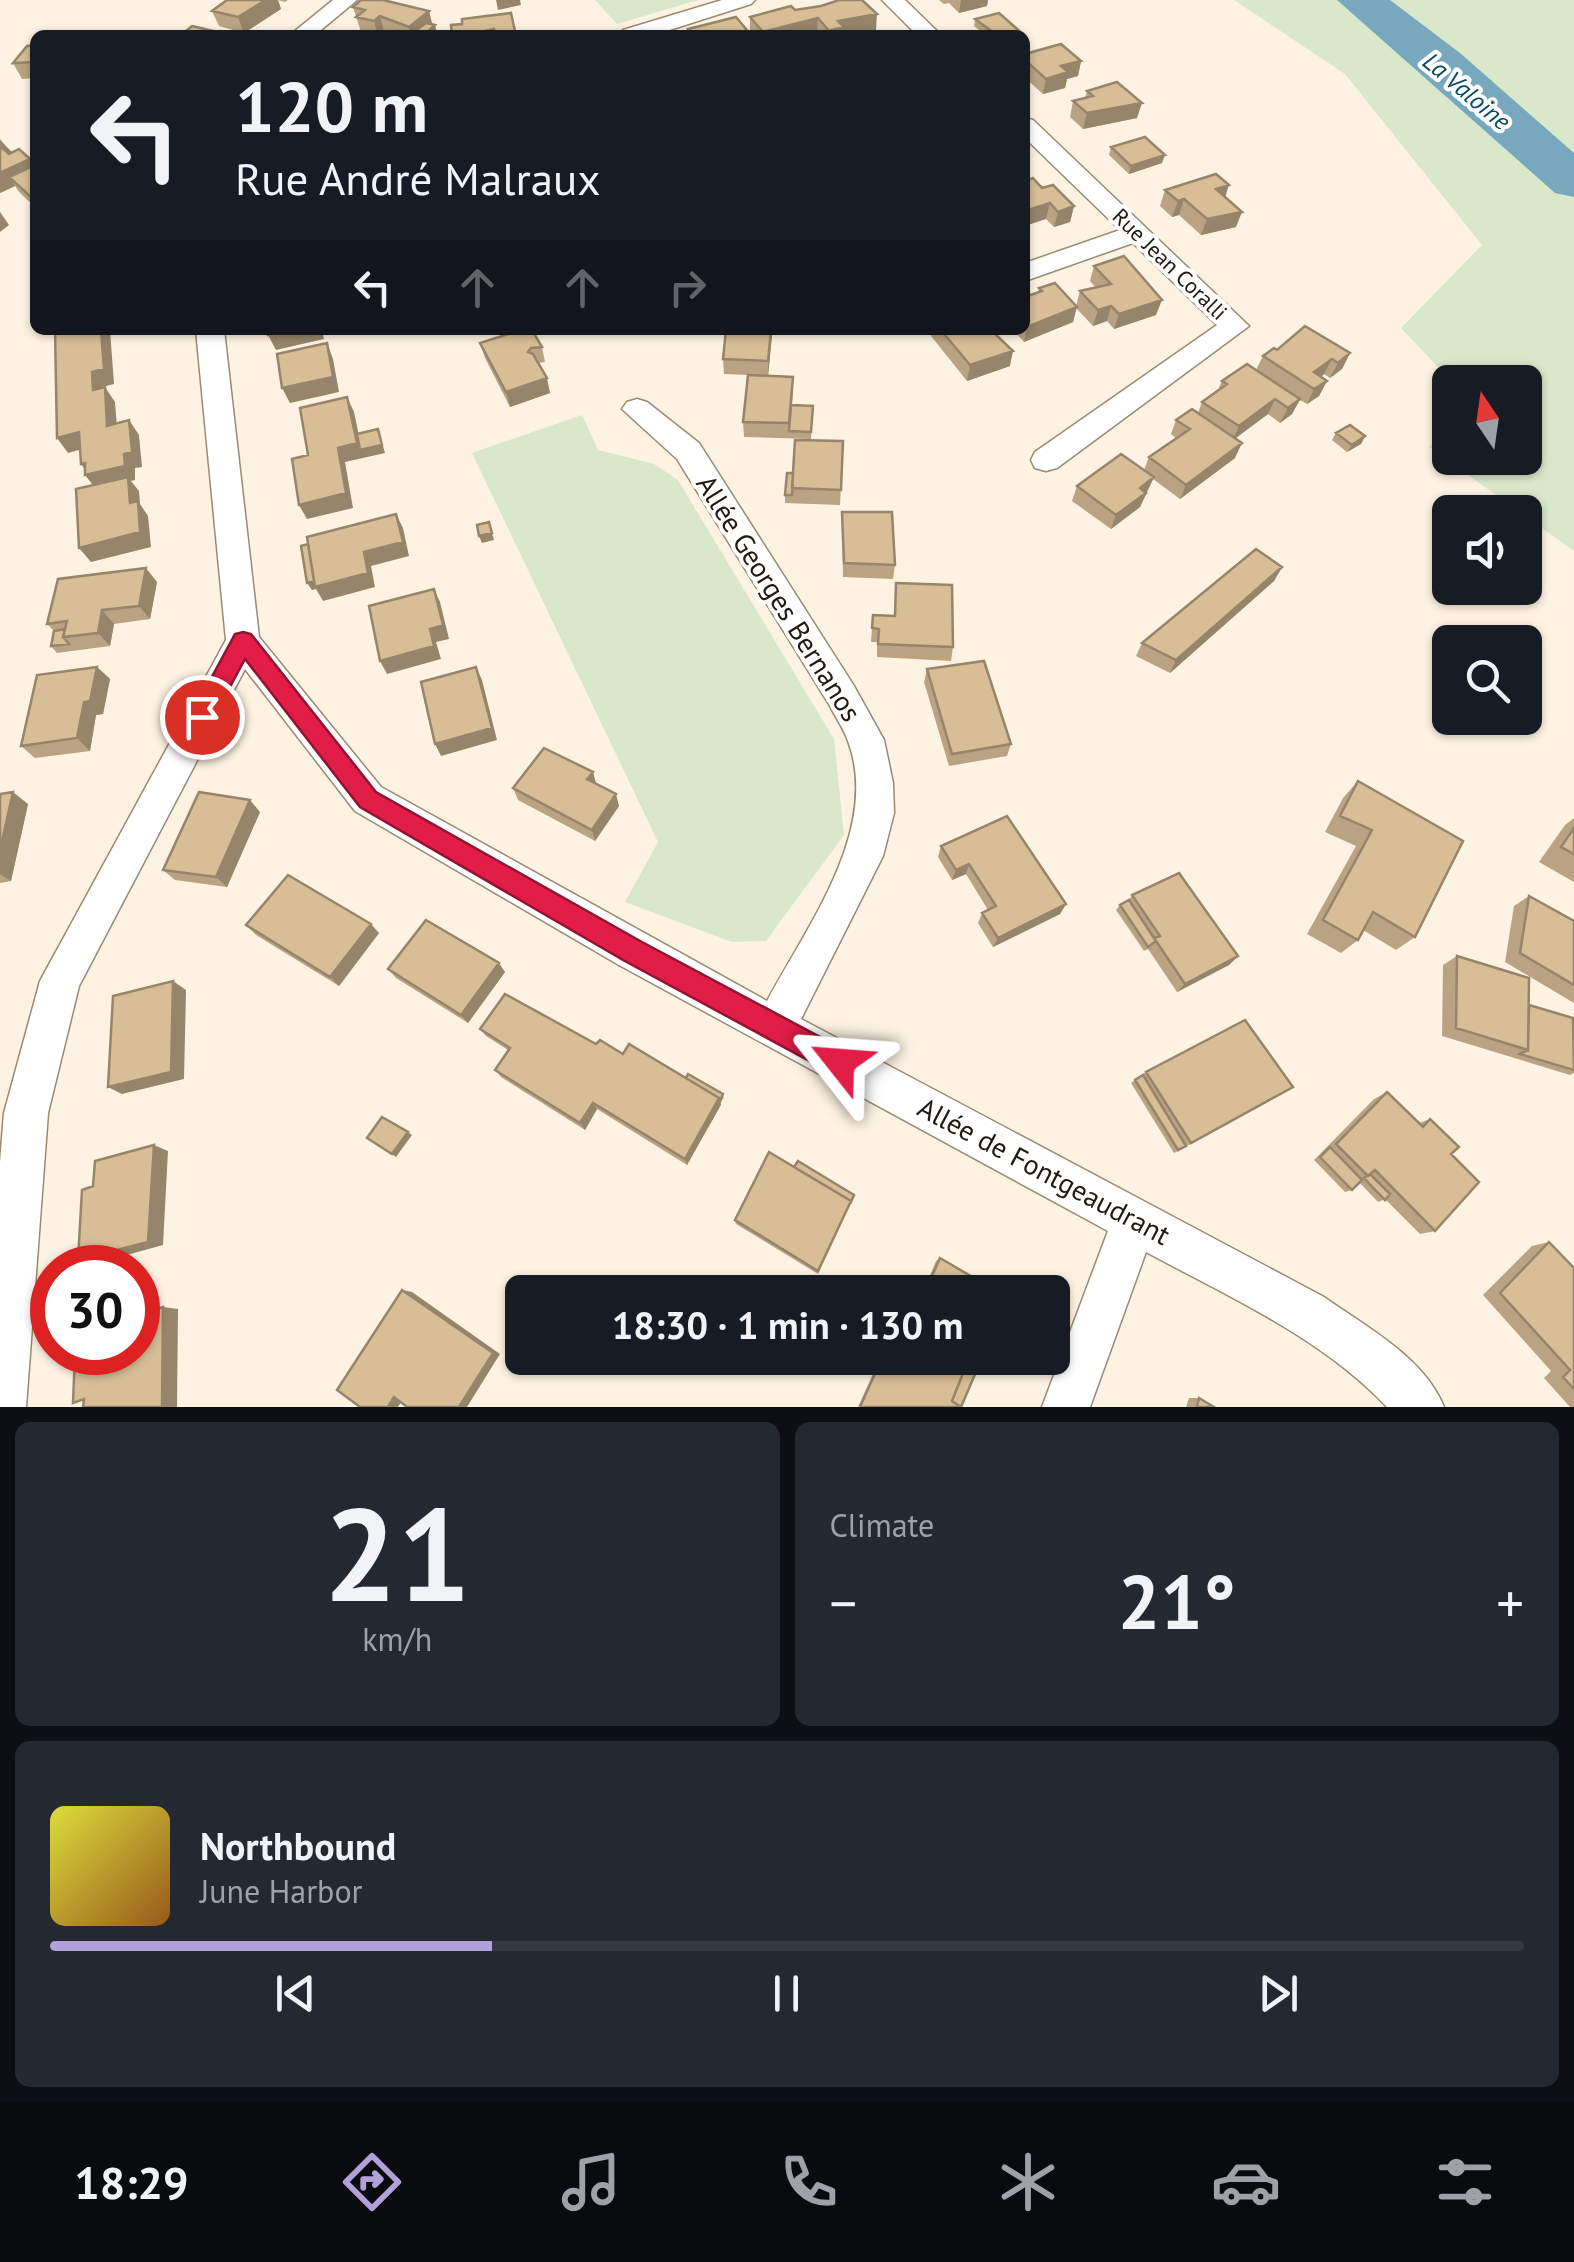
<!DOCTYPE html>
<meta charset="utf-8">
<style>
body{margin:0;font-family:"PT Sans",sans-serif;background:#242831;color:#f1f3f6;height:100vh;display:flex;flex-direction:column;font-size:38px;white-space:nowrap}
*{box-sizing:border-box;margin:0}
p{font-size:32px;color:#9ea1a6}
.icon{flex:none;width:55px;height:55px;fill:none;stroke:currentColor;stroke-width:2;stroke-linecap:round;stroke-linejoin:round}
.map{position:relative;height:1407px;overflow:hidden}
.panel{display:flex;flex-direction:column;gap:15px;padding:15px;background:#0d0f14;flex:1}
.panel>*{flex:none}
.banner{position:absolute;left:30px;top:30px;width:1000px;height:305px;border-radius:15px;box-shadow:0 2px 8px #0004;background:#171b24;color:#f1f3f6;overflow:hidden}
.needle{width:65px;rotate:347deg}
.controls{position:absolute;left:1432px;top:365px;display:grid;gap:20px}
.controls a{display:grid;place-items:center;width:110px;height:110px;border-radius:15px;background:#171b24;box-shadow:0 2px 8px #0004;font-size:50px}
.speed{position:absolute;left:30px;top:1245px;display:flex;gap:20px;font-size:50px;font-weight:700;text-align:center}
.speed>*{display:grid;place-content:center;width:130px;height:130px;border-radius:50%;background:#171b24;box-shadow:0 2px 8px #0004;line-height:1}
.speed .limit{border:15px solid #d22;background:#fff;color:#111}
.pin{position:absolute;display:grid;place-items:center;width:85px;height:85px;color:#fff;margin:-42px;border:5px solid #fff;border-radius:50%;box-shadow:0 2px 10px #0007}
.me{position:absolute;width:110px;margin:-55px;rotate:298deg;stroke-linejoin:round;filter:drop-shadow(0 0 8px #0008)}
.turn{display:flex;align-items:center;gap:35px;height:210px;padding:0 40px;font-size:45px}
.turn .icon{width:130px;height:130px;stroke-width:2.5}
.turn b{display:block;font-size:70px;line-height:85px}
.lanes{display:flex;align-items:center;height:95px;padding:0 40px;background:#0003;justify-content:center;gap:50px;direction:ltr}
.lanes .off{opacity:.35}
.big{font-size:75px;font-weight:700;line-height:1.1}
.panel .card{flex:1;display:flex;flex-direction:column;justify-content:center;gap:15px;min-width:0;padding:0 35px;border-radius:15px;background:#242831}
.panel .dial{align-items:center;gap:0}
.dial b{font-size:130px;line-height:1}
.song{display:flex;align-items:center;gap:30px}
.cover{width:120px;height:120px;border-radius:15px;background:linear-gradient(135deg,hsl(60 70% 55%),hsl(30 70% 35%))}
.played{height:10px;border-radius:5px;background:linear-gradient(90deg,#b2a0d8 30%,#363941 30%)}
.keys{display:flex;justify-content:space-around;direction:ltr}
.heat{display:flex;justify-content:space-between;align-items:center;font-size:55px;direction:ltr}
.panel .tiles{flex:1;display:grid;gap:15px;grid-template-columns:1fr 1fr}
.card:last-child{grid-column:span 2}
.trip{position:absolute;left:505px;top:1275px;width:565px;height:100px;border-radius:15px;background:#171b24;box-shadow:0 2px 8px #0004;font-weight:700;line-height:100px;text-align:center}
.tab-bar{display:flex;height:160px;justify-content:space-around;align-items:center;background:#090b0e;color:#9ea1a6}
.tab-bar .icon{width:70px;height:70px}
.tab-bar .selected{color:#b2a0d8}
.tab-bar b{font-size:45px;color:#f1f3f6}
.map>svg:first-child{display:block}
.green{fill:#d9e7ca}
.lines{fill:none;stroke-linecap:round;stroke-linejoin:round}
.river{fill:#78a8be;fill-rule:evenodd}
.minor-casing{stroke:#9a8a71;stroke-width:3}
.minor{fill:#fff;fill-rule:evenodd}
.wall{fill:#b9a382}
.shaded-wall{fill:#96856a}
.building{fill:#d7be97;stroke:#96856a;stroke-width:2.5}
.route{fill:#e11d48;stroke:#92132f;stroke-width:2.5}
.labels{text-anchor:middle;stroke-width:8;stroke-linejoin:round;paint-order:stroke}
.far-street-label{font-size:22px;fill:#1f190f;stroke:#fff}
.far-water-label{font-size:25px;font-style:italic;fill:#064a61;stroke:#fff}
.street-label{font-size:28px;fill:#1f190f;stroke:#fff}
</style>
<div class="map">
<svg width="1574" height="1407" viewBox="0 0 1574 1407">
<rect width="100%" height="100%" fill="#fef3e3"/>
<path class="green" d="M595 0H698L617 24Z
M1234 0H1574V551L1429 447 1450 425V458H1525V382H1452L1401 328 1482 245 1345 74Z
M582 415 598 450 654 464 678 480 834 739 844 835 766 941 732 942 625 902 658 842 472 453Z"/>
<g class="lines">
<path class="river" d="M1337 0H1390L1460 53 1574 153V197L1555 193Z"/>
<g class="minor-casing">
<path id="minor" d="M333 0H357L315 35H290Z
M722 0H755L751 4 654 35H620L623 30Z
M882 0H905L941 35H917Z
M1025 118 1033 120 1249 326 1057 468 1046 471 1035 468 1031 460 1035 452 1217 325 1133 243 1025 281V263L1120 230 1025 138Z
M196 330H224L259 637 381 787 767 1001C807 926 881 829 848 741 844 729 836 718 830 706L677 459 622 409 627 402 637 399 647 402 699 443 854 686 884 740 893 783 894 813 883 856 801 1019 1324 1297C1366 1327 1424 1357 1444 1407H1387C1321 1337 1229 1297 1146 1252L1090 1407H1042L1108 1231 619 965 355 811 245 669 79 986 48 1113 26 1407H0V1162L4 1113 40 981 226 640Z"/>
</g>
<use href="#minor" class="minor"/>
</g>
<path class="wall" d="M227 0H288L285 2 278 0 281 9 244 33 219 26 212 11Z
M939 0H988L987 6 959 13 949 3 944 4Z
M353 7 429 11 432 25 437 33 435 35H394L384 32 380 35H373L361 32Z
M795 10 876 30 846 35H753L750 32V17Z
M975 19 1024 35H985L974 26Z
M35 45V78L22 79 13 63Z
M1025 54 1081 61 1078 76 1067 79 1065 88 1043 94 1025 78Z
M1087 91 1137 118 1083 129 1070 117 1073 101 1085 98Z
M0 139 11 153 35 165V207L19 192 15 186 0 193Z
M1111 147 1162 163 1129 174 1109 155Z
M1038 184 1046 187 1074 206 1070 222 1054 227 1046 219Z
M1165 190 1225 197 1236 227 1201 235 1179 215 1172 217 1160 206Z
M1094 266 1156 315 1114 329 1107 321 1093 326 1076 308 1073 322 1024 342 1013 330H1025V297L1038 293 1039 288 1076 306 1080 291 1096 288 1090 281Z
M723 330H772L768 376 793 392 792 405 813 406 811 439 744 437 743 422 748 375 724 374 723 359 725 335H723Z
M932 330H991L1010 366 967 381 931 336Z
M480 343 542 347 545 362 538 363 550 393 510 407 485 358Z
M1277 350 1350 353 1342 369 1330 378 1324 374 1321 377 1327 381 1319 396 1307 404 1300 400 1292 414 1280 423 1268 414 1235 438V458L1180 499 1153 479 1140 507 1111 529 1072 501 1077 486 1144 470 1149 457 1176 438 1171 434 1176 420 1198 413 1202 402 1218 390 1222 381 1256 370 1263 356Z
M1336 433 1365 436 1361 444 1347 452 1332 440Z
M843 441 840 505 785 503V495L793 473Z
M842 512 895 565 893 579 843 577Z
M1282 567 1274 581 1170 673 1136 656 1142 643Z
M157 582 150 619 114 624 110 646 57 653 51 646 54 631 47 624Z
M896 583 953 647 951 661 877 657V642H871L873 615 894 616Z
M97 667 110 679 103 714 96 715 90 751 35 758 21 746Z
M927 669 1011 744 1007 756 949 766 924 682Z
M1358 781 1415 937 1396 950 1363 930 1358 940 1341 953 1307 934 1356 846 1325 832 1343 798Z
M596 784 619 806 595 841 518 800 513 788Z
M0 794 28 804 11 881 0 883Z
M260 812 227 887 175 880 163 870Z
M1574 818V882L1539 862 1565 825Z
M941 846 1066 904 1060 914 993 947 978 923 982 913 988 910 966 874 952 880 938 857Z
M1132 895 1238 956 1229 965 1177 992 1148 949 1144 951 1116 910 1120 905 1129 900Z
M1529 896 1574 921V1003L1505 962 1514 906Z
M246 925 379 933 339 986 256 935Z
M1457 956 1529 1005 1574 1026V1073L1570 1075 1442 1036 1443 965Z
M388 969 505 972 468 1023 396 978Z
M480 1029 596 1044 686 1078 724 1097 687 1165 597 1109 585 1130 501 1077 495 1070 508 1050 486 1036Z
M1146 1072 1282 1094 1174 1153 1131 1083Z
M1387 1092 1419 1123 1430 1119 1451 1154 1435 1231 1420 1234 1385 1199 1378 1202 1359 1182 1352 1190 1345 1192 1314 1160 1374 1099Z
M794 1167 854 1195 818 1274 736 1224 735 1220Z
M1549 1242 1574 1268V1407H1570L1544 1378 1551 1371 1483 1295 1532 1246Z
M940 1258 998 1292H923L936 1261Z
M880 1358H982L962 1407H858Z
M1189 1398H1199L1214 1407H1186Z"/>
<path class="shaded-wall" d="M266 0H278L281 9 244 33 238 17Z
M496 0H520L521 5 498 10Z
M961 0H988L987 6 959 13Z
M429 11 433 27 411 35 409 27Z
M877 14 876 30 846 35H829V31L838 21Z
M380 16 384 32 378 35 374 21Z
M818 18 817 34 763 35V32Z
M435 25 437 33 435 35H424Z
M494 29 495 35H466Z
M515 31 516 35 495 34Z
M1081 61 1078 76 1067 79 1065 88 1043 94 1046 79 1061 66Z
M1142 103 1137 118 1083 129 1087 113Z
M1165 155 1162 163 1129 174 1131 166Z
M30 159 35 168 9 177 15 186 0 193V173Z
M1229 185 1224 201 1216 189Z
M1184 199 1179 215 1172 217 1178 201Z
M1050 203 1046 219 1025 226V211Z
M1074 206 1070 222 1054 227 1058 212Z
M0 212 9 225 0 232Z
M1242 212 1236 227 1201 235 1207 219Z
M1162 300 1156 315 1114 329 1119 314Z
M1111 306 1107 321 1093 326 1098 310Z
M1077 307 1073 322 1024 342 1027 327Z
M101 330H110L114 384 102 387 103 405 93 390 92 372Z
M289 330H322L324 339 276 350 268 335Z
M771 330 772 336 768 376V361Z
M327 343 333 359 339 392 290 403 282 388Z
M1013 351 1010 366 967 381 970 365Z
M1350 353 1342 369 1330 378 1338 363Z
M1332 359 1324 374 1309 386 1314 372Z
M547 378 550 393 510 407 506 392Z
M1327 381 1319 396 1307 404 1314 389Z
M105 387 115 402 118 440 107 426Z
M347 397 354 412 362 450 378 429 385 453 345 462 353 508 307 519 299 505 338 448Z
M1275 399 1268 414 1232 441 1239 426Z
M1300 399 1292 414 1280 423 1288 408Z
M129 420 139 435 142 467 135 468V480L131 481 139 491 140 504 148 516 151 547 91 562 79 548 96 489 85 475 88 474 81 464 124 454Z
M79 432 90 447 68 453 57 438Z
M1365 436 1361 444 1347 452 1352 445Z
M1242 443 1235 458 1180 499 1186 485Z
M1154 477 1140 507 1111 529 1116 515 1140 488Z
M396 514 403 528 409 556 371 566 375 587 323 601 316 589 312 590 307 583Z
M492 533 494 540 482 543 479 536Z
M1282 567 1274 581 1170 673 1176 660Z
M146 568 157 582 150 619 139 606Z
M434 589 440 602 449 639 436 642 441 659 387 674 380 661 430 629Z
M102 610 114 624 110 646 98 633Z
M97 667 110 679 103 714 96 715 90 751 77 738 84 702Z
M476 667 482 680 497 740 441 756 435 744Z
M593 772 596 783 587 779Z
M13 792 28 804 11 881 0 874V850Z
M616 794 619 806 595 841 592 830Z
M250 800 260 812 227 887 216 877Z
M969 864 966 874 952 880 956 870Z
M1066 904 1060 914 993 947 998 938Z
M371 924 379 933 339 986 330 977Z
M1238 956 1229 965 1177 992 1185 984Z
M499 963 505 972 468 1023 461 1015Z
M173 981 186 990 184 1079 122 1094 108 1087Z
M719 1098 721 1105 687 1165 685 1159Z
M593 1103 597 1109 585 1130 580 1123Z
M408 1132 412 1135 396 1157 392 1154Z
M154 1145 168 1151 163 1245 94 1264 78 1260Z
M402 1290 412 1292 500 1354 467 1407H459Z
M163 1307 178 1309 177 1407H162Z
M394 1397H404L398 1407H388Z"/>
<path class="building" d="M227 0H266L238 17 212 11Z
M361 0H383L429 11 409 27 380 16 374 21 356 17 365 10 353 7Z
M839 0H862L877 14 838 21 844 27 829 31 818 18 763 32 750 17 791 6 795 10 821 6Z
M511 13 515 31 495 34 494 29 466 35H452L451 25 462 24V19Z
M999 13 1024 35H997L975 19Z
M736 17 751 35H693L688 29Z
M426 23 435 25 424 35 411 34Z
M192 26 218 32 215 35H181Z
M1061 44 1081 61 1061 66 1068 72 1046 79 1025 60V54Z
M35 45V62L13 63 27 46Z
M1117 82 1142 103 1087 113 1073 101 1093 96 1087 91Z
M1145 137 1165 155 1131 166 1111 147Z
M0 142 11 153 9 154 0 146Z
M0 146 9 154 19 149 30 159 0 173Z
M35 165V197L32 198 9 177Z
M1216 174 1229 185 1216 189 1242 212 1207 219 1184 199 1178 201 1165 190Z
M1033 178 1042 188 1053 185 1074 206 1058 212 1050 203 1025 211V181Z
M1124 256 1162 300 1119 314 1111 306 1098 310 1080 291 1111 284 1094 266Z
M1055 283 1077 307 1027 327 1025 325V297L1042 291 1039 288Z
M1305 326 1350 353 1338 363 1332 359 1314 372 1327 381 1314 389 1263 356 1274 348 1277 350Z
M55 330H101L104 369 92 372 93 390 105 387 107 426 129 420 132 452 124 454 125 466 85 475V463L81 464 79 432 57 438Z
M267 330H289L268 335Z
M521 330H532L542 347 531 348 528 352 533 354 547 378 506 392 480 343Z
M726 330H771L768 361 723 359Z
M941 330H991L1013 351 970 365Z
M327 343 333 377 282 388 277 354Z
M1247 364 1300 399 1288 408 1275 399 1239 426 1202 402 1227 384 1222 381Z
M748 375 793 377 789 423 743 422Z
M347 397 357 443 338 448 346 493 299 505 292 459 308 455 300 408Z
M791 405 813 406 811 432 789 431Z
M1192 409 1242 443 1186 485 1149 457 1190 429 1176 420Z
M1350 425 1365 436 1352 445 1336 433Z
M378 429 382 445 360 450 357 434Z
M795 440 843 441 841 490 792 488Z
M1121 454 1154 477 1140 488 1146 493 1116 515 1077 486Z
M787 473H793L792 495H785Z
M128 477 130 503 138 501 140 532 79 548 76 489Z
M842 512H892L895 565 844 563Z
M396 514 403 542 364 552 368 573 315 587 307 537Z
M489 522 492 533 479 536 477 525Z
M308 544 314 581 307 583 301 546Z
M1256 549 1282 567 1176 660 1142 643Z
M146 568 139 606 102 610 98 633 63 637 67 621 47 624 58 579Z
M896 583 952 585 953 647 878 644 879 629 872 628 873 615 895 616Z
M434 589 443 625 430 629 434 646 380 661 369 606Z
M65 629 63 637 69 644 51 646 54 631Z
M984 661 1011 744 952 754 927 669Z
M97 667 90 701 84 702 77 738 21 746 37 675Z
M476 667 492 728 435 744 421 682Z
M544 748 593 772 587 779 616 794 592 830 513 788Z
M1358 781 1463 841 1415 937 1373 912 1358 940 1323 920 1372 830 1340 816Z
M13 792 0 850V794Z
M199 792 250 800 216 877 163 870Z
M1007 816 1066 904 998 938 982 913 996 906 969 864 956 870 941 846Z
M1574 828V854L1561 847Z
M1179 873 1238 956 1185 984 1154 938 1160 936 1132 895Z
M288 875 371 924 330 977 246 925Z
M1529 896 1574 921V985L1520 953Z
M1129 900 1156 941 1148 947 1120 905Z
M426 920 499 963 461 1015 388 969Z
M1457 956 1529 978 1528 1050 1456 1028Z
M173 981 171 1072 108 1087 113 996Z
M505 994 596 1044 600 1040 623 1054 629 1044 719 1098 685 1159 593 1103 580 1123 495 1070 510 1048 480 1029Z
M1529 1005 1573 1018 1574 1070 1520 1054 1528 1050Z
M1245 1020 1293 1087 1191 1143 1146 1072Z
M688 1074 723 1094 720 1101 719 1098 686 1078Z
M1143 1075 1186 1146 1178 1150 1135 1080Z
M1387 1092 1423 1127 1430 1119 1459 1147 1451 1154 1479 1182 1435 1231 1375 1170 1368 1176 1336 1144Z
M382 1117 408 1132 392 1154 367 1138Z
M154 1145 148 1242 78 1260 82 1190 93 1186 95 1161Z
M1330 1147 1362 1180 1352 1190 1320 1157Z
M769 1152 851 1201 818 1271 735 1220Z
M798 1161 854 1195 850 1204 851 1201 794 1167Z
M1370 1174 1390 1194 1385 1200 1364 1178Z
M1549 1242 1574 1268V1389L1563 1377 1570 1370 1500 1293Z
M940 1258 998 1292H925Z
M551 1280 571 1292H544Z
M402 1290 493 1353 459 1407H407L394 1397 388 1407H360L337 1390Z
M163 1307 162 1407H83L84 1399 73 1403 75 1352H138V1315Z
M882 1358H969L952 1401 961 1407H860Z
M969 1358H982L961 1407 952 1401Z
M1199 1398 1214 1407H1197Z"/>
<path class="route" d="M243 632 251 634 376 792 642 942 850 1053 854 1062 850 1072 840 1076 830 1072 623 960 360 807 245 659 210 724H194L191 717 194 710 235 634Z"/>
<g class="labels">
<g class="far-street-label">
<text transform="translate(1170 264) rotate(44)" y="8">Rue Jean Coralli</text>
</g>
<g class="far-water-label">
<text transform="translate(1467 91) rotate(40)" y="9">La Valoine</text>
</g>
<g class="street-label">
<text transform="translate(779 598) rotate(58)" y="10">Allée Georges Bernanos</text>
<text transform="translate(1044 1171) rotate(28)" y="10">Allée de Fontgeaudrant</text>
</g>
</g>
</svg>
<div class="controls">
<a><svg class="needle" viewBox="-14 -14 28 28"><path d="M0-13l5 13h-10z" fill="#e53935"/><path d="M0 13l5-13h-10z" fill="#9ea1a6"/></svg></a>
<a><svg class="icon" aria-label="sound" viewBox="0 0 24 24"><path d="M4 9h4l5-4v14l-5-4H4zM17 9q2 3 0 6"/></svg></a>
<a><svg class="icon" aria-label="search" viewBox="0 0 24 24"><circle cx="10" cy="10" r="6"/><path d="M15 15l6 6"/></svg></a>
</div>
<div class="speed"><div class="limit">30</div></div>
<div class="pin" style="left:202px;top:717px;background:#d93025"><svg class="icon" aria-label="arrive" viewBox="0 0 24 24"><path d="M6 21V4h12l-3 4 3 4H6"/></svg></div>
<svg class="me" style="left:840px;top:1062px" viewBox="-20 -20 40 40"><path d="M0-17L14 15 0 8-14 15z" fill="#e11d48" stroke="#fff" stroke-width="4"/></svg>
<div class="trip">18:30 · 1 min · 130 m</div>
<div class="banner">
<div class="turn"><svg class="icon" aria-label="left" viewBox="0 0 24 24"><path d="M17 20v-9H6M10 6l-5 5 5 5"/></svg><div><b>120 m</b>Rue André Malraux</div></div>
<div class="lanes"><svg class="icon" aria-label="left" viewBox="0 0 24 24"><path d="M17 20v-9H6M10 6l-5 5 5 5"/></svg><svg class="icon off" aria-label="ahead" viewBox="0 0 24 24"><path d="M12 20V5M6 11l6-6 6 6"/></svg><svg class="icon off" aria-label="ahead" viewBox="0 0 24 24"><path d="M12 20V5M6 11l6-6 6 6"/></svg><svg class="icon off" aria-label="right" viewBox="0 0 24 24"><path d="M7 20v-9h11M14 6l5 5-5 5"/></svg></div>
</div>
</div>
<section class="panel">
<div class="tiles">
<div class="card dial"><b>21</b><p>km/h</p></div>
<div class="card"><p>Climate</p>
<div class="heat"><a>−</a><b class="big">21°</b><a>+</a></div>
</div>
<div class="card">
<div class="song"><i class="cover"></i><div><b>Northbound</b><p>June Harbor</p></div></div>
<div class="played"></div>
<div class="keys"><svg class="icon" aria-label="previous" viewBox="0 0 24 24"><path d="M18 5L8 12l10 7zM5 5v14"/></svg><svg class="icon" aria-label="pause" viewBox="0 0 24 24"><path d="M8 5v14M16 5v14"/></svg><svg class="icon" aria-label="next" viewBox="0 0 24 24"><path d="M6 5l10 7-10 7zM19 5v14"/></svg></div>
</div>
</div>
</section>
<nav class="tab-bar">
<b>18:29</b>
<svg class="icon selected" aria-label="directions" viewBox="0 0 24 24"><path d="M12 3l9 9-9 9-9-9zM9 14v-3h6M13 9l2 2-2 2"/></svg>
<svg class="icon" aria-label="music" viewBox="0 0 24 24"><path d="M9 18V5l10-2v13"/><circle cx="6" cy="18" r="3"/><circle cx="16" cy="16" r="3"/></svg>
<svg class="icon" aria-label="phone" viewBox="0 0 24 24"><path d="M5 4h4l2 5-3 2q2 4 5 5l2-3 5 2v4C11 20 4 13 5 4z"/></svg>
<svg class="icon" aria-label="climate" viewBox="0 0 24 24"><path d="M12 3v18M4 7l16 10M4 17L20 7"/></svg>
<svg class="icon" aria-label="car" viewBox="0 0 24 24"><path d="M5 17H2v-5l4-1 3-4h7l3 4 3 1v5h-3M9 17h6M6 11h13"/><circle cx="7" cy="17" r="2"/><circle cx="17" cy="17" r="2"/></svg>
<svg class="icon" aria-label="filters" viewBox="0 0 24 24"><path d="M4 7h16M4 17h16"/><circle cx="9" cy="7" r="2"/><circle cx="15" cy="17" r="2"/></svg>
</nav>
